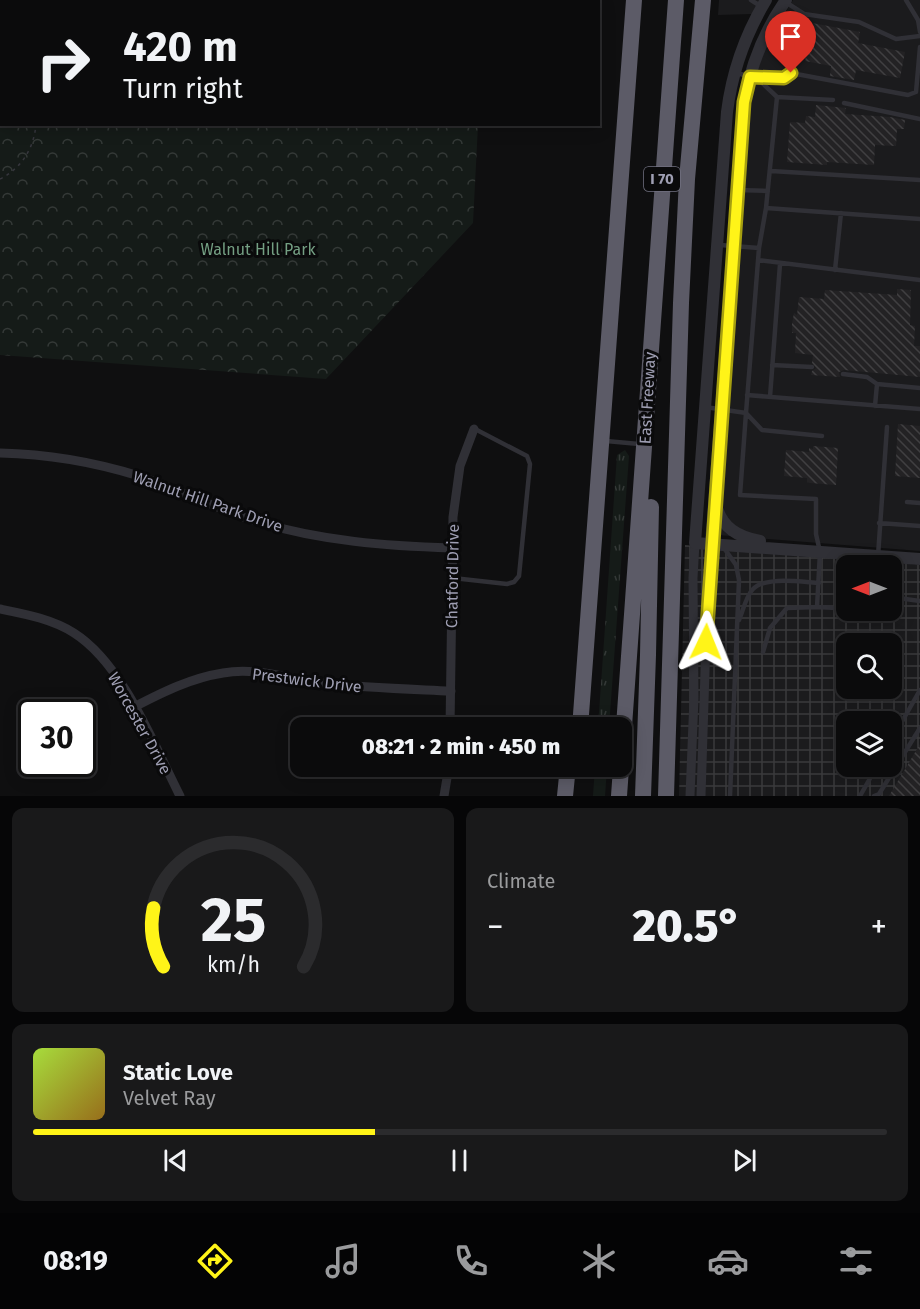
<!DOCTYPE html>
<meta charset="utf-8">
<style>
body{margin:0;font-family:"Fira Sans",sans-serif;background:#19191a;color:#f1f3f6;height:100vh;display:flex;flex-direction:column;font-size:22px;white-space:nowrap}
*{box-sizing:border-box;margin:0}
p{font-size:20px;color:#9a9b9d}
.icon{flex:none;width:33px;height:33px;fill:none;stroke:currentColor;stroke-width:2;stroke-linecap:round;stroke-linejoin:round}
.map{position:relative;height:796px;overflow:hidden}
.drawer{display:flex;flex-direction:column;gap:12px;padding:12px;background:#060607;flex:1}
.drawer>*{flex:none}
.top-card{position:absolute;left:0px;top:0px;width:600px;height:126px;box-shadow:0 3px 15px #0003,0 0 0 2px #2b2b2d;background:#0b0b0c;color:#f1f3f6;overflow:hidden}
.needle{width:39px;rotate:270deg}
.tools{position:absolute;left:836px;top:555px;display:grid;gap:12px}
.tools a{display:grid;place-items:center;width:66px;height:66px;border-radius:12px;background:#0b0b0c;box-shadow:0 3px 15px #0003,0 0 0 2px #2b2b2d;font-size:30px}
.speed{position:absolute;left:18px;top:699px;display:flex;gap:12px;font-size:30px;font-weight:700;text-align:center}
.speed>*{display:grid;place-content:center;width:78px;height:78px;border-radius:50%;background:#0b0b0c;box-shadow:0 3px 15px #0003,0 0 0 2px #2b2b2d;line-height:1}
.speed .limit{border:3px solid #111;border-radius:9px;background:#fff;color:#111}
.pin{position:absolute;display:grid;place-items:center;width:51px;height:51px;color:#fff;margin:-62px -26px;border-radius:50% 50% 50% 0;rotate:-45deg;box-shadow:0 0 6px #0007}
.pin .icon{rotate:45deg}
.me{position:absolute;width:66px;margin:-33px;rotate:2deg;stroke-linejoin:round;filter:drop-shadow(0 0 4px #0008)}
.turn{display:flex;align-items:center;gap:21px;height:126px;padding:0 24px;font-size:27px}
.turn .icon{width:78px;height:78px;stroke-width:2.5}
.turn b{display:block;font-size:42px;line-height:51px}
.big{font-size:45px;font-weight:800;line-height:1.1}
.drawer .card{flex:1;display:flex;flex-direction:column;justify-content:center;gap:9px;min-width:0;padding:0 21px;border-radius:12px;background:#19191a}
.drawer .dial{align-items:center;gap:0}
.dial svg{height:156px;overflow:visible;fill:none;stroke:#2b2b2d;stroke-width:7;stroke-linecap:round;text-anchor:middle}
.dial text{fill:#f1f3f6;stroke:none}
.song{display:flex;align-items:center;gap:18px}
.cover{width:72px;height:72px;border-radius:9px;background:linear-gradient(135deg,hsl(80 70% 55%),hsl(40 70% 35%))}
.played{height:6px;border-radius:3px;background:linear-gradient(90deg,#fff418 40%,#2b2b2d 40%)}
.keys{display:flex;justify-content:space-around;direction:ltr}
.heat{display:flex;justify-content:space-between;align-items:center;font-size:33px;direction:ltr}
.drawer .tiles{flex:1;display:grid;gap:12px;grid-template-columns:1fr 1fr}
.card:last-child{grid-column:span 2}
.trip{position:absolute;left:290px;top:717px;width:342px;height:60px;border-radius:12px;background:#0b0b0c;box-shadow:0 3px 15px #0003,0 0 0 2px #2b2b2d;font-weight:800;line-height:60px;text-align:center}
.tab-bar{display:flex;height:96px;justify-content:space-around;align-items:center;background:#040405;color:#9a9b9d}
.tab-bar .icon{width:42px;height:42px}
.tab-bar .active{color:#fff418}
.tab-bar b{font-size:27px;color:#f1f3f6}
.map>svg:first-child{display:block}
.built{fill:#1b1b1d}
.industrial{fill:url(#industrial-grid);fill-rule:evenodd}
.grass{fill:url(#grass-tufts)}
.park{fill:url(#park-crowns)}
.building{fill:url(#building-back-hatch)}
.lines{fill:none;stroke-linecap:round;stroke-linejoin:round}
.path{stroke:#36363d;stroke-width:1.5;stroke-dasharray:3 4.5;stroke-linecap:butt}
.service{stroke:#303036;stroke-width:4.5}
.minor{stroke:#303036;stroke-width:9}
.tertiary{stroke:#303036;stroke-width:12}
.motorway{stroke:#5c5b67;stroke-width:16}
.route-casing{stroke:#a69f10;stroke-width:15}
.route{stroke:#fff418;stroke-width:10}
.labels{text-anchor:middle;stroke-width:6;stroke-linejoin:round;paint-order:stroke}
.shield{fill:#0a0a0b;stroke:#727281;stroke-width:1.5}
.shield-label{font-size:15px;font-weight:bold;fill:#9f9fb3}
.park-label{font-size:16px;fill:#749f83;stroke:#0a0a0b}
.street-label{font-size:16px;fill:#9f9fb3;stroke:#0a0a0b}
</style>
<div class="map">
<svg width="920" height="796" viewBox="0 0 920 796">
<defs>
<pattern id="industrial-grid" width="8" height="8" patternUnits="userSpaceOnUse" patternTransform="scale(1.5)"><rect width="8" height="8" fill="#1b1b1d"/><path d="M0 4h8M4 0v8" fill="none" stroke="#39393b"/></pattern>
<pattern id="grass-tufts" width="24" height="20" patternUnits="userSpaceOnUse" patternTransform="scale(1.5)"><rect width="24" height="20" fill="#151b18"/><path d="M3 7l-1-3M5 7V3M7 7l1-3M15 17l-1-3M17 17v-4M19 17l1-3" fill="none" stroke="#343937"/></pattern>
<pattern id="park-crowns" width="20" height="18" patternUnits="userSpaceOnUse" patternTransform="scale(1.5)"><rect width="20" height="18" fill="#151b18"/><path d="M2 6a3 3 0 1 1 6 0M12 15a3 3 0 1 1 6 0" fill="none" stroke="#343937"/></pattern>
<pattern id="building-back-hatch" width="6" height="6" patternUnits="userSpaceOnUse" patternTransform="scale(1.5)"><rect width="6" height="6" fill="#232224"/><path d="M-1 5l2 2M0 0l6 6M5-1l2 2" fill="none" stroke="#403f41"/></pattern>
</defs>
<rect width="100%" height="100%" fill="#0f0f10"/>
<path class="built" d="M719 0H761L752 14 718 15Z
M793 0H920V551L718 535 751 91 766 45Z"/>
<path class="industrial" d="M685 545 920 565V796H679ZM846 566H891V610H846ZM846 644H891V688H846ZM846 722H891V766H846Z"/>
<path class="grass" d="M625 450 629 456 609 727H598L617 455Z
M595 767H607L605 796H593Z"/>
<path class="park" d="M0 0H485L2 2V124L478 125 473 223 326 379 0 355Z"/>
<path class="building" d="M812 23 860 32 858 43 905 52 900 78 856 70 854 80 830 76 831 66 805 61 809 41 806 36 810 32Z
M816 105 846 108 845 114 890 117 905 120 904 129H897L896 146 875 145 874 165 827 162V165L787 162 790 122 805 123 806 116 815 117Z
M897 289 911 290 910 325 915 326 914 346H920V377L844 370 839 372 840 377 811 375 812 371 816 368 812 363 813 355 795 353 796 333H792V324L794 313 797 315 799 297 824 299 825 290 897 295Z
M898 424 920 426V478L895 476Z
M813 446 838 448 836 485 810 483 807 482V478L784 476 786 450 809 452V448L813 449Z
M920 744V796H889Z"/>
<g class="lines">
<path class="path" d="M69 2V0
M0 179C22 168 34 148 36 124"/>
<path class="service" d="M751 0 762 7
M906 0 918 20 920 32
M528 2V0
M557 2V0
M787 3 804 14 859 22 896 39 920 36
M737 73 758 79 777 97 833 100
M791 73 908 95 916 92 920 47
M758 79 784 78 791 73 804 14
M844 103 920 119
M771 171 920 180
M738 190 768 191
M766 208 777 97
M720 245 759 248
M758 260 920 280
M835 270 841 213
M772 365 812 367
M843 374 867 377 877 384
M747 395 920 409
M770 397 780 264
M875 406 877 384 920 388
M705 407 746 413 759 248 766 208 920 219
M746 413 740 495 816 499V534L820 552 817 607 837 608 846 604
M746 413 762 430 822 436
M606 441 639 444
M907 502 920 503
M879 523 920 526
M724 548 736 565 739 580 730 796
M878 556 887 427
M453 578 507 584 514 582 519 576 530 464 527 456 475 429
M891 597 920 601
M739 620C743 611 746 596 753 589 765 576 802 582 819 583
M763 652 770 628 787 608 817 607
M891 741 920 690
M860 796 877 766
M874 796 879 794 920 728"/>
<path class="minor" d="M0 453C47 454 94 462 139 476 179 490 218 509 258 522 322 541 386 546 452 548
M0 609C25 614 52 619 74 633 123 664 154 745 180 796
M134 707C163 692 191 678 223 673 257 667 290 679 323 683 365 688 408 689 451 691
M450 728 453 517 460 466 474 429
M444 796 449 766
M690 796 694 698 693 578 695 543
M701 796 707 609 711 544"/>
<path class="tertiary" d="M766 0C745 35 732 72 727 112L695 543 920 559
M716 505C722 528 738 537 760 541
M711 544 744 102C751 65 764 31 786 0"/>
<path class="motorway" d="M580 728 634 0
M565 796 568 766
M619 796 676 0
M643 796 648 655 651 507
M666 796 681 303 687 179 703 0"/>
</g>
<g class="lines">
<g class="route-casing">
<path id="route" d="M706 642 744 102 750 77 784 78 791 73"/>
</g>
<use href="#route" class="route"/>
</g>
<g class="labels">
<rect class="shield" x="644" y="167" width="36" height="24" rx="4.5"/>
<g class="shield-label">
<text x="662" y="184">I 70</text>
</g>
<g class="park-label">
<text x="258" y="255">Walnut Hill Park</text>
</g>
<g class="street-label">
<text transform="translate(647 398) rotate(-87)" y="6">East Freeway</text>
<text transform="translate(208 501) rotate(19)" y="6">Walnut Hill Park Drive</text>
<text transform="translate(452 576) rotate(-89)" y="6">Chatford Drive</text>
<text transform="translate(307 680) rotate(7)" y="6">Prestwick Drive</text>
<text transform="translate(140 723) rotate(61)" y="6">Worcester Drive</text>
</g>
</g>
</svg>
<div class="tools">
<a><svg class="needle" viewBox="-14 -14 28 28"><path d="M0-13l5 13h-10z" fill="#e53935"/><path d="M0 13l5-13h-10z" fill="#9a9b9d"/></svg></a>
<a><svg class="icon" aria-label="search" viewBox="0 0 24 24"><circle cx="10" cy="10" r="6"/><path d="M15 15l6 6"/></svg></a>
<a><svg class="icon" aria-label="layers" viewBox="0 0 24 24"><path d="M12 4l9 5-9 5-9-5zM3 14l9 5 9-5"/></svg></a>
</div>
<div class="speed"><div class="limit">30</div></div>
<div class="pin" style="left:791px;top:73px;background:#d93025"><svg class="icon" aria-label="arrive" viewBox="0 0 24 24"><path d="M6 21V4h12l-3 4 3 4H6"/></svg></div>
<svg class="me" style="left:706px;top:642px" viewBox="-20 -20 40 40"><path d="M0-17L14 15 0 8-14 15z" fill="#fff418" stroke="#fff" stroke-width="4"/></svg>
<div class="trip">08:21 · 2 min · 450 m</div>
<div class="top-card">
<div class="turn"><svg class="icon" aria-label="right" viewBox="0 0 24 24"><path d="M7 20v-9h11M14 6l5 5-5 5"/></svg><div><b>420 m</b>Turn right</div></div>
</div>
</div>
<section class="drawer">
<div class="tiles">
<div class="card dial"><svg viewBox="0 0 100 80">
<path d="M14 69A42 42 0 1 1 86 69"/>
<path d="M14 69A42 42 0 0 1 9 39" stroke="#fff418"/>
<text x="50" y="56" font-size="32" font-weight="700">25</text>
<text x="50" y="72" font-size="11">km/h</text>
</svg></div>
<div class="card"><p>Climate</p>
<div class="heat"><a>−</a><b class="big">20.5°</b><a>+</a></div>
</div>
<div class="card">
<div class="song"><i class="cover"></i><div><b>Static Love</b><p>Velvet Ray</p></div></div>
<div class="played"></div>
<div class="keys"><svg class="icon" aria-label="previous" viewBox="0 0 24 24"><path d="M18 5L8 12l10 7zM5 5v14"/></svg><svg class="icon" aria-label="pause" viewBox="0 0 24 24"><path d="M8 5v14M16 5v14"/></svg><svg class="icon" aria-label="next" viewBox="0 0 24 24"><path d="M6 5l10 7-10 7zM19 5v14"/></svg></div>
</div>
</div>
</section>
<nav class="tab-bar">
<b>08:19</b>
<svg class="icon active" aria-label="directions" viewBox="0 0 24 24"><path d="M12 3l9 9-9 9-9-9zM9 14v-3h6M13 9l2 2-2 2"/></svg>
<svg class="icon" aria-label="music" viewBox="0 0 24 24"><path d="M9 18V5l10-2v13"/><circle cx="6" cy="18" r="3"/><circle cx="16" cy="16" r="3"/></svg>
<svg class="icon" aria-label="phone" viewBox="0 0 24 24"><path d="M5 4h4l2 5-3 2q2 4 5 5l2-3 5 2v4C11 20 4 13 5 4z"/></svg>
<svg class="icon" aria-label="climate" viewBox="0 0 24 24"><path d="M12 3v18M4 7l16 10M4 17L20 7"/></svg>
<svg class="icon" aria-label="car" viewBox="0 0 24 24"><path d="M5 17H2v-5l4-1 3-4h7l3 4 3 1v5h-3M9 17h6M6 11h13"/><circle cx="7" cy="17" r="2"/><circle cx="17" cy="17" r="2"/></svg>
<svg class="icon" aria-label="filters" viewBox="0 0 24 24"><path d="M4 7h16M4 17h16"/><circle cx="9" cy="7" r="2"/><circle cx="15" cy="17" r="2"/></svg>
</nav>
